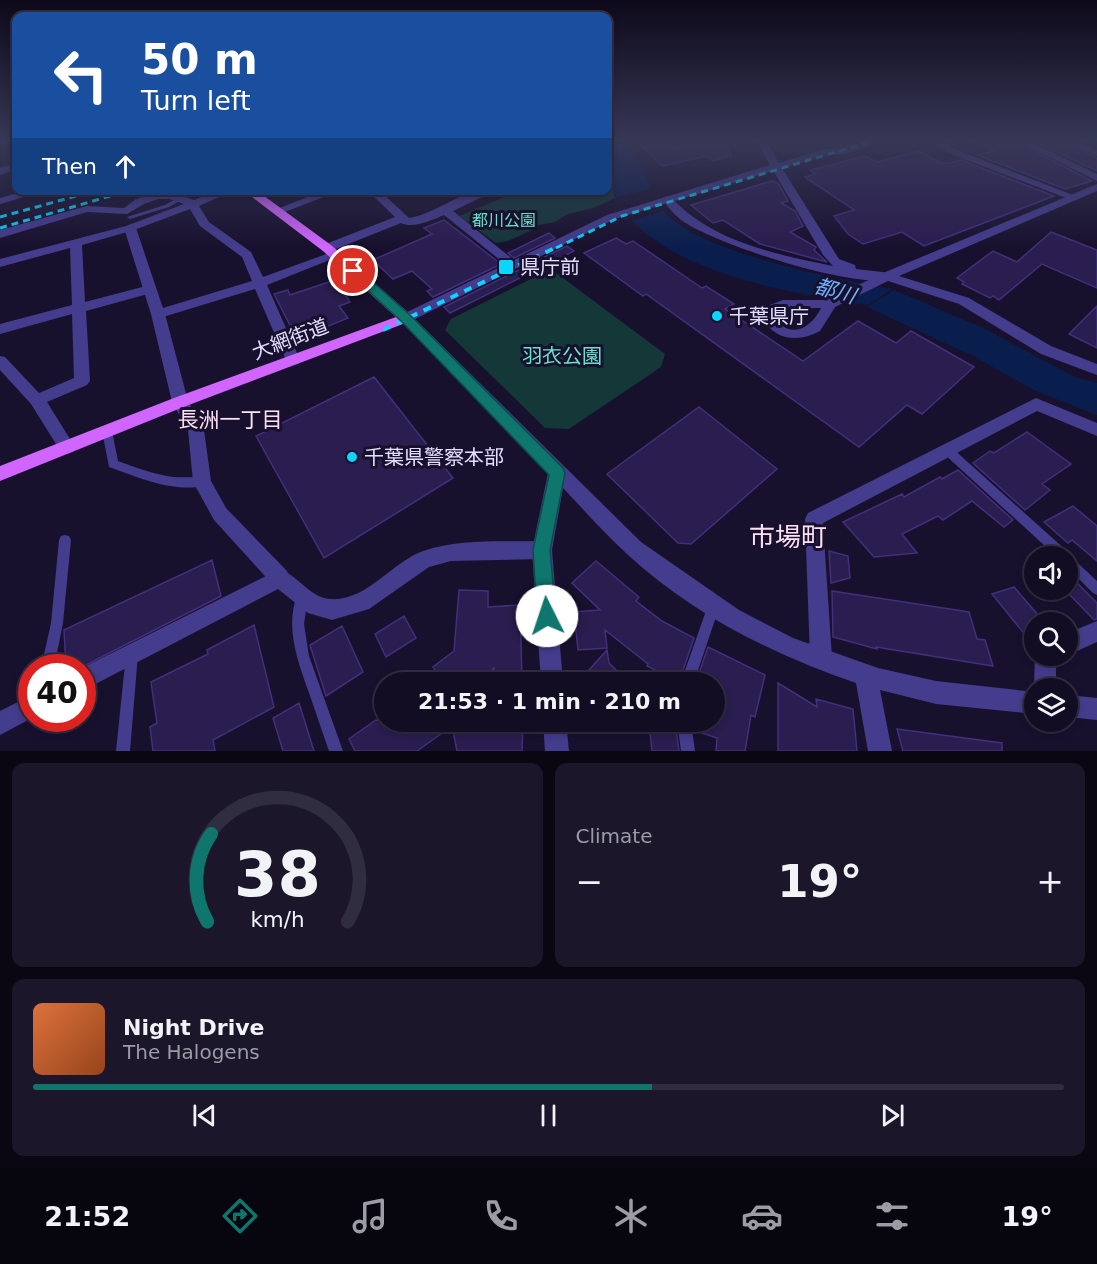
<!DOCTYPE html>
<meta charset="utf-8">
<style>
body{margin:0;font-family:"DejaVu Sans","Noto Sans JP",sans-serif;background:#1b162a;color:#f1f3f6;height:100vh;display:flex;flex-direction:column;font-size:22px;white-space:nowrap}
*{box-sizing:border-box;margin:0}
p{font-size:20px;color:#9c9ca5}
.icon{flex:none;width:33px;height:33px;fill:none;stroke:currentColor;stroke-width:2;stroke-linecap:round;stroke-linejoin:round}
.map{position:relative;height:751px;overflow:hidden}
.sheet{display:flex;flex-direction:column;gap:12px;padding:12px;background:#0a0713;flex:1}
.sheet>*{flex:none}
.top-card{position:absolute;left:12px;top:12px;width:600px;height:183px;border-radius:12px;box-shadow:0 3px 9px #0003,0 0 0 2px #312d40;background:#1a4fa0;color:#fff;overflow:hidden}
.fabs{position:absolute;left:1024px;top:546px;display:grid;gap:12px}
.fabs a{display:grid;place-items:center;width:54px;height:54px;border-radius:50%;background:#120d22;box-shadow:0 3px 9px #0003,0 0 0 2px #312d40;font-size:30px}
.speed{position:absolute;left:18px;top:654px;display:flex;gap:12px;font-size:30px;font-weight:700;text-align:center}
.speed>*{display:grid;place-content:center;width:78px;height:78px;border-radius:50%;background:#120d22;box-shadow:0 3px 9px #0003,0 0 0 2px #312d40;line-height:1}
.speed .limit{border:9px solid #d22;background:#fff;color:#111}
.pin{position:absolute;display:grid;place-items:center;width:51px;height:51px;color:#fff;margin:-26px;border:3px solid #fff;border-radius:50%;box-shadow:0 2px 6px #0007}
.me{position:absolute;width:66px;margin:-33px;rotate:356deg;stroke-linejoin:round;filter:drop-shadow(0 0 4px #0008)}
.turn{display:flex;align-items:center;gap:21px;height:126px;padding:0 30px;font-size:27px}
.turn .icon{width:78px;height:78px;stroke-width:2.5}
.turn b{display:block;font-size:42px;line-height:51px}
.then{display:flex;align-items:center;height:57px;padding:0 30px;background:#0003;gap:12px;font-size:22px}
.big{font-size:45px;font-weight:600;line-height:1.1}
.sheet .card{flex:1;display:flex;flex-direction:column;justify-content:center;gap:9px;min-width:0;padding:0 21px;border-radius:12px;background:#1b162a}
.sheet .dial{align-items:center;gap:0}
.dial svg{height:156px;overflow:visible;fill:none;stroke:#312d40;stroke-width:7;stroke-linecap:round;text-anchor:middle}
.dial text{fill:#f1f3f6;stroke:none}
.song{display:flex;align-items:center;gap:18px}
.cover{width:72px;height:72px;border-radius:9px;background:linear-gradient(135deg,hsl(20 70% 55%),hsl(20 70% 35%))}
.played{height:6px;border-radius:3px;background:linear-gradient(90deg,#0f766e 60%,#312d40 60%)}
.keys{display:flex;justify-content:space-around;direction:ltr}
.heat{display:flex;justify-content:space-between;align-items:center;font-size:33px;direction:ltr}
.sheet .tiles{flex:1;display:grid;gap:12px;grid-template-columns:1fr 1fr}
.card:last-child{grid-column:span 2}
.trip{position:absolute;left:374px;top:672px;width:351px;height:60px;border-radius:30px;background:#120d22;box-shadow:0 3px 9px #0003,0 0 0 2px #312d40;font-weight:600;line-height:60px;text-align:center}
.menu{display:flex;height:96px;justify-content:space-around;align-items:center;background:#07050e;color:#9c9ca5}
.menu .icon{width:42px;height:42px}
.menu .selected{color:#0f766e}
.menu b{font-size:27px;color:#f1f3f6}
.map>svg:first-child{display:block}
.green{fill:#143738}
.water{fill:#0a1e4e}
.pier{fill:#18112e}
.building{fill:#2a1d4f;stroke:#432f7b;stroke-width:1.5}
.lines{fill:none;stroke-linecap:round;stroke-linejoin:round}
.service{fill:#443c8d;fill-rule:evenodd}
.minor{fill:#443c8d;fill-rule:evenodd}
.tertiary{fill:#443c8d;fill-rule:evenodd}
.primary{fill:#d065ff;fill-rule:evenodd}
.rail-far1{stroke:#0ad6ff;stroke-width:3;stroke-dasharray:7 5;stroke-linecap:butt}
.rail{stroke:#0ad6ff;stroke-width:4;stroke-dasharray:8 7;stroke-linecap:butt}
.route{fill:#0f766e;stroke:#0a4d48;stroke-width:1.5}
.poi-dot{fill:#0ad6ff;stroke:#18112e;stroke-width:2}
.labels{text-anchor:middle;stroke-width:6;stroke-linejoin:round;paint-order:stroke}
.far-park-label{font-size:16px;fill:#66e3cc;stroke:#18112e}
.poi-label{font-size:20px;fill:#e4deff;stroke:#18112e;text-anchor:start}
.street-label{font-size:20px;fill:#e4deff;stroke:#18112e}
.park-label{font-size:20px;fill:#66e3cc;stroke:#18112e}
.water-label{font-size:21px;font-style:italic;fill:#6cb1ff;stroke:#18112e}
.neighbourhood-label{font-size:21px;fill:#ffe0f2;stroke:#18112e}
.near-neighbourhood-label{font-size:26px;fill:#ffe0f2;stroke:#18112e}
</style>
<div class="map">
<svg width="1097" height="751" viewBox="0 0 1097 751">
<rect width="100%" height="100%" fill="#18112e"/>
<path class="green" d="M608 160 615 198 593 208 568 214 555 222 539 225 534 229 508 241 496 243 459 216 519 191 608 190Z
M551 269 665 354 661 367 569 429 545 428 445 330 451 319Z"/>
<path class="water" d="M608 142H624C645 161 647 190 665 212 699 253 839 279 892 289L868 305C791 293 660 273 616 200 610 190 608 154 608 142Z
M894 290 983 328 1075 377 1097 383V415L1036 391 973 356 867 307Z"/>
<path class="pier" d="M651 188 666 210 631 221 615 198Z"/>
<path class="building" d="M695 142H724L731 156 713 161 706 156 663 166 643 148 665 143 671 148Z
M973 142H1017L1092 181 1065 189 977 155 994 151Z
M1036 142H1063L1097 158V171Z
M919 151 943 164 961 160 1054 196 924 246 902 232 863 244 848 234 834 216 854 210 805 177 815 174 810 170 865 156 877 162Z
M772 181 778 183 788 201 781 203 795 211 803 226 790 232 816 247 814 250 827 262 760 244 723 220 713 223 691 205Z
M444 220 501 264 433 297 427 291 432 289 412 271 393 279 373 260 432 234 424 228Z
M1051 232 1097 250V288L1042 264 999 300 993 296 990 298 962 284 964 282 957 278 993 251 1017 262Z
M549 233 555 238 514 258 508 253Z
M616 238 626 244 633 241 702 288 706 286 734 304 725 309 803 361 858 321 896 343 911 331 974 367 922 414 907 405 859 447 646 294 643 296 584 253Z
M567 246 574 251 450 313 444 307Z
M335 280 350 302 339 306 348 318 297 339 274 294 288 290 290 295Z
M1097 306V348L1069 334Z
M374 377 453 478 324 558 256 436Z
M699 407 777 469 691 544 678 543 607 474Z
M1027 432 1071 464 1042 484 1050 490 1025 510 973 463 990 451 994 453Z
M958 470 1013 520 1004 527 972 501 943 520 938 516 902 534 917 553 874 557 843 522 902 494 904 497 940 477 942 479Z
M1073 506 1097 526V561L1072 540 1068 543 1044 522Z
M829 551 848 556 850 578 831 583Z
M212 560 221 596 80 668H66L64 630Z
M596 561 639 597 636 601 662 621 694 638 679 682 647 666 648 664 605 630 607 648 578 650 574 612 600 610 572 583Z
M1068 574 1097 603V619L1094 620 1068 593Z
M1014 587 1044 622H1035V647L992 594Z
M459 590 488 591V607L520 605 522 682H494V668L476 682H456L449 672 441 679 433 667 454 651Z
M832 591 969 612 977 639 985 640 993 666 876 647 877 649 833 637Z
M404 616 416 638 386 657 375 634Z
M254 625 274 707 213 740 215 751H153L150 727 157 723 151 682 208 654 207 650Z
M342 626 363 672 326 696 310 645Z
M708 647 765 675 755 717 751 715 745 751H716L717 738 699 732 700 722H714V682H696Z
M607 650 609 663 616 670 604 682H578Z
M778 683 817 707 816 699 853 709 857 751H778Z
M299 703 314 751H283L273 718Z
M376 720 464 722 469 731 492 724V722H523L522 751H457L452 726 417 751H355L349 739Z
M649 722H675L679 751H652Z
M897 729 1002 743V751H903Z"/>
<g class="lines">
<path class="service" d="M179 197 182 199 181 200 169 207 130 219 127 217 165 205Z
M107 427 110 428 112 431 118 461C136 468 154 474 173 477 183 478 196 476 206 479L207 482 206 485C176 494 137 477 109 467L102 431 104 428Z
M947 446 951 447 1068 552 1069 555 1097 581V595L1093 593 1068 568V556H1056L943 453 942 450 943 447Z
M65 535 69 536 71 540 63 623 54 668H41L51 623 59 540 61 536Z
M302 591 306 593 308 597 304 624 309 656 343 751H329C322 732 316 712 309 693 298 662 284 626 298 593Z
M714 599 718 601 720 605 694 682H681L708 605 710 601Z
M132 648 137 649 138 654 130 751H116L126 654 127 649Z
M677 722H691L695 751H681Z"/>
<path class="minor" d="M0 142H7L0 145Z
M931 142H943L962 152 1078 197 1073 200 1069 199 956 156Z
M1019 142H1031L1097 174V181Z
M1065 142H1078L1097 150V156Z
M772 165H780L839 259 855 265 856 269 891 273 893 276 891 279C852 289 719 245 684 222 675 216 668 207 662 199L667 196 671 197C710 241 778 255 833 266L823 255 771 167Z
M28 190H48L0 204V198Z
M219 190H235L199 206 209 222 251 252 263 277 332 252H340L342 255 267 285 300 360 298 364 293 365 286 360 255 289 163 317H153L151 314 153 311 252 281 242 257 200 226 190 209 134 230 82 245 85 302 150 285 156 289 155 292 86 311 90 381 87 385 47 402 75 447 73 452 67 454 61 452 31 404 0 370V356L5 357 39 393 74 378 72 314 0 334V324L72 305 70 248 0 267V259L126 226 184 204 170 199H158L144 204 127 214 87 212 0 238V230L87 206 124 208 136 199 158 192H171L194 200Z
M325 190H342L282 213H274L272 211Z
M367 190H379L409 218C435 214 462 190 486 190L482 197 453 211 520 265 518 268H510L444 215C432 220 413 229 401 223L331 251H323V245L395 217Z
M783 300H830L837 304 820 331C797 344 772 339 760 315L767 306ZM785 308H821C811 329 788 341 774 315Z
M1036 398 1097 423V436L1037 411 823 523 832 658 829 666 821 669 813 666 810 658 805 519 808 513Z
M542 541 549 544 552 550 549 556 542 559 451 561 429 567 369 609 332 620 308 613 278 589 82 691V668L280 569C298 576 311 598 330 599 366 602 392 562 423 551 461 538 503 542 542 541Z
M1097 621V642L1068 655V633Z
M1035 654 1056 656V688H1035V691L1034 688Z
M32 695V718L0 735V711Z"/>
<path class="tertiary" d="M757 142H767L779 163 825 149 844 148 865 142H880L845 154 826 155 615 219 415 319 641 542 739 610 793 638 878 668 936 681 1035 692V714L936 704 880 690 892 751H868L856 683C773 655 692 614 627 554 604 533 584 510 563 488L552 550 563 682H541L532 550 548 473 399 318 401 315 607 215 770 165Z
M16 163V169L0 175V168Z
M1097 184V191L899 276 969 298 1051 346 1097 364V375L1041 354 959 304 888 281 835 307H825L823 304 825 301 883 273Z
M130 225 136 228 165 314 188 401 204 430 211 481 226 508 287 571 290 578 287 585 280 587 273 585 214 520 193 482 188 430 172 402 151 314 124 228Z
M1068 695 1097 698V720L1068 717Z
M543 722H566L569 751H545Z"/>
<path class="primary" d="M243 190H256L331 245 411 315 413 318 411 321 186 406 0 481V466L174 398 396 317 323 251Z"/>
<path class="rail-far1" d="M0 217 98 190
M0 228 131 190
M556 248 622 216 869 142"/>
<path class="rail" d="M383 330 559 246"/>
</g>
<linearGradient id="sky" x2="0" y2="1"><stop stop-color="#0d0919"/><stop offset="0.57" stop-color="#373857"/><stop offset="1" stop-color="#373857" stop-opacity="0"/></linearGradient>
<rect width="1097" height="247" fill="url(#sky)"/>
<path class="route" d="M353 267 357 268 410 315 563 468 565 473 550 550 556 616 553 623 547 626 540 623 537 616 533 550 549 475 401 321 349 273V268Z"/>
<g class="poi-dot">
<rect x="498" y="259" width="16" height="16" rx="3"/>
<circle cx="717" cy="316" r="6"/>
<circle cx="352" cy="457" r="6"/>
</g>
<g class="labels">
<g class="far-park-label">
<text x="504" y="226">都川公園</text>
</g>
<g class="poi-label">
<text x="520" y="274">県庁前</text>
<text x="729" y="323">千葉県庁</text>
<text x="364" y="464">千葉県警察本部</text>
</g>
<g class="street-label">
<text transform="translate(290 339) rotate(-21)" y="7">大網街道</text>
</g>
<g class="park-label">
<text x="562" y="363">羽衣公園</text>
</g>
<g class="water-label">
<text transform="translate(835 291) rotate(16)" y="7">都川</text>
</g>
<g class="neighbourhood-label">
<text x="230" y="427">長洲一丁目</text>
</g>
<g class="near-neighbourhood-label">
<text x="788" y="546">市場町</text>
</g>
</g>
</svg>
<div class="fabs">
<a><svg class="icon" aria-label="sound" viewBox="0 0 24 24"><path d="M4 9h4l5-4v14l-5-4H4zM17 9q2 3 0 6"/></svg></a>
<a><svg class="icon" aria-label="search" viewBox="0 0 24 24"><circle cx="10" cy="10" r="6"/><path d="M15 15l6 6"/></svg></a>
<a><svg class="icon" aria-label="layers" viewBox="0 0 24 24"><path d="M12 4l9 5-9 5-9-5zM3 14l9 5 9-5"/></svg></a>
</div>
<div class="speed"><div class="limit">40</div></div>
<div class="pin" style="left:353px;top:271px;background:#d93025"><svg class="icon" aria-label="arrive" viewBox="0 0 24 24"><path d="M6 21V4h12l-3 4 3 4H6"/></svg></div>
<svg class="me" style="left:547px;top:616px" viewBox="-20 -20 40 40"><circle r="19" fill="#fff"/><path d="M0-13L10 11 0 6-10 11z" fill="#0f766e"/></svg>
<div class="trip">21:53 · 1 min · 210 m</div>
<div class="top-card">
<div class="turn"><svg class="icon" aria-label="left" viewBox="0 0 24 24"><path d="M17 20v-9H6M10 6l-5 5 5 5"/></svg><div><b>50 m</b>Turn left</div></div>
<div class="then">Then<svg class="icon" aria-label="ahead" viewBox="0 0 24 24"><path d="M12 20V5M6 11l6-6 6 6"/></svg></div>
</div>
</div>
<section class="sheet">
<div class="tiles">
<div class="card dial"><svg viewBox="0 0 100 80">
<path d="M14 69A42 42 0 1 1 86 69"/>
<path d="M14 69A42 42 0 0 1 16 24" stroke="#0f766e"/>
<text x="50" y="56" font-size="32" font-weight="700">38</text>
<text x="50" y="72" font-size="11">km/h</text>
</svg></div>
<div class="card"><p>Climate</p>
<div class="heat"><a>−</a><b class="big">19°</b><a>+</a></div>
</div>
<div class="card">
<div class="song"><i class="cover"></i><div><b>Night Drive</b><p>The Halogens</p></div></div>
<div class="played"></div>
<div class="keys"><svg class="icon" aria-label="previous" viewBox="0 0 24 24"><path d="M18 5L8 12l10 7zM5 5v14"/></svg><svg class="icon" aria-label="pause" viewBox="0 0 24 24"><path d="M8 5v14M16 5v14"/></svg><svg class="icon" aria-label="next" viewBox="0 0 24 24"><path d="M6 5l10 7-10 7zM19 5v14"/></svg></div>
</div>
</div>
</section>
<nav class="menu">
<b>21:52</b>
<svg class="icon selected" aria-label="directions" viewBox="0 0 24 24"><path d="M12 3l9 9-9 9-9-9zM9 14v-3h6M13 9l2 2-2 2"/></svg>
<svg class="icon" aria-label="music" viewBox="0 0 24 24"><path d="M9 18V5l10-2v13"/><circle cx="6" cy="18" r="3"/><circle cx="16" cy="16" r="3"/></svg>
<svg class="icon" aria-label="phone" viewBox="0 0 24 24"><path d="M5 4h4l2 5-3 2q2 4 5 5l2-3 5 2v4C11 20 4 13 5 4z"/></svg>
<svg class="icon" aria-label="climate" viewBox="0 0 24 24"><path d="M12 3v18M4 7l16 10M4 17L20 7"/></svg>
<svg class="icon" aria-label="car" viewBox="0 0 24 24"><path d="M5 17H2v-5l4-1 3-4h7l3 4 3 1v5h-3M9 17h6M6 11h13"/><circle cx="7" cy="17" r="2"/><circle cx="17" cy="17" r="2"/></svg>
<svg class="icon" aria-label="filters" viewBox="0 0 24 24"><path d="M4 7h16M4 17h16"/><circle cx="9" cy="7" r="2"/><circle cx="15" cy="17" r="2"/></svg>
<b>19°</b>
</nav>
